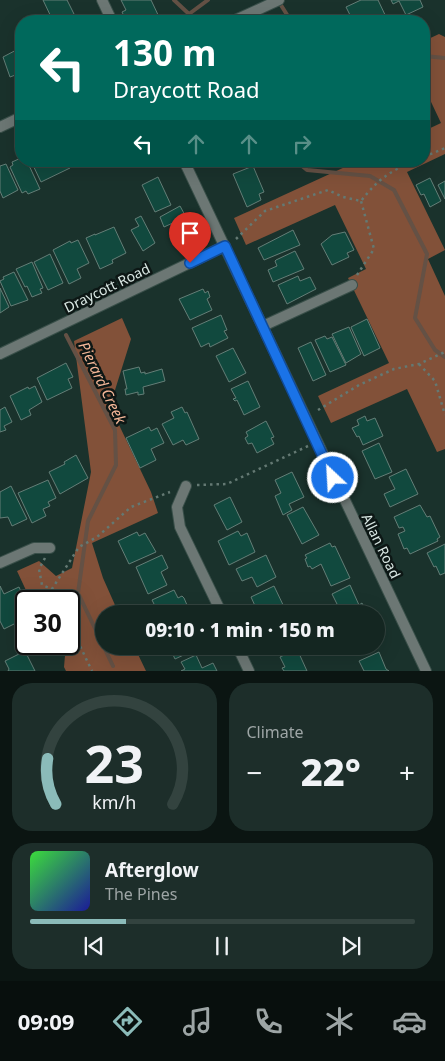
<!DOCTYPE html>
<meta charset="utf-8">
<style>
body{margin:0;font-family:"Noto Sans",sans-serif;background:#1d2e2a;color:#f1f3f6;height:100vh;display:flex;flex-direction:column;font-size:19px;white-space:nowrap}
*{box-sizing:border-box;margin:0}
p{font-size:16px;color:#9da5a5}
.icon{flex:none;width:28px;height:28px;fill:none;stroke:currentColor;stroke-width:2;stroke-linecap:round;stroke-linejoin:round}
.map{position:relative;height:671px;overflow:hidden}
.drawer{display:flex;flex-direction:column;gap:12px;padding:12px;background:#0b1512;flex:1}
.drawer>*{flex:none}
.banner{position:absolute;left:15px;top:15px;width:415px;height:152px;border-radius:20px;box-shadow:0 5px 20px #0002,0 0 0 1px #33433f;background:#00695c;color:#fff;overflow:hidden}
.speed{position:absolute;left:15px;top:590px;display:flex;gap:10px;font-size:25px;font-weight:700;text-align:center}
.speed>*{display:grid;place-content:center;width:65px;height:65px;border-radius:50%;background:#142621;box-shadow:0 5px 20px #0002,0 0 0 1px #33433f;line-height:1}
.speed .limit{border:2px solid #111;border-radius:8px;background:#fff;color:#111}
.pin{position:absolute;display:grid;place-items:center;width:42px;height:42px;color:#fff;margin:-51px -21px;border-radius:50% 50% 50% 0;rotate:-45deg;box-shadow:0 0 5px #0007}
.pin .icon{rotate:45deg}
.me{position:absolute;width:55px;margin:-28px;rotate:335deg;stroke-linejoin:round;filter:drop-shadow(0 0 4px #0008)}
.turn{display:flex;align-items:center;gap:18px;height:105px;padding:0 15px;font-size:22px}
.turn .icon{width:65px;height:65px;stroke-width:2.5}
.turn b{display:block;font-size:35px;line-height:42px}
.lanes{display:flex;align-items:center;height:48px;padding:0 15px;background:#0003;justify-content:center;gap:25px;direction:ltr}
.lanes .off{opacity:.35}
.big{font-size:38px;font-weight:800;line-height:1.1}
.drawer .card{flex:1;display:flex;flex-direction:column;justify-content:center;gap:8px;min-width:0;padding:0 18px;border-radius:20px;background:#1d2e2a}
.drawer .dial{align-items:center;gap:0}
.dial svg{height:130px;overflow:visible;fill:none;stroke:#33433f;stroke-width:7;stroke-linecap:round;text-anchor:middle}
.dial text{fill:#f1f3f6;stroke:none}
.song{display:flex;align-items:center;gap:15px}
.cover{width:60px;height:60px;border-radius:8px;background:linear-gradient(135deg,hsl(120 70% 55%),hsl(240 70% 35%))}
.played{height:5px;border-radius:2px;background:linear-gradient(90deg,#8bbbb9 25%,#33433f 25%)}
.keys{display:flex;justify-content:space-around;direction:ltr}
.heat{display:flex;justify-content:space-between;align-items:center;font-size:28px;direction:ltr}
.drawer .tiles{flex:1;display:grid;gap:12px;grid-template-columns:1fr 1fr}
.card:last-child{grid-column:span 2}
.trip{position:absolute;left:95px;top:605px;width:290px;height:50px;border-radius:25px;background:#142621;box-shadow:0 5px 20px #0002,0 0 0 1px #33433f;font-weight:800;line-height:50px;text-align:center}
.tab-bar{display:flex;height:80px;justify-content:space-around;align-items:center;background:#080f0d;color:#9da5a5}
.tab-bar .icon{width:35px;height:35px}
.tab-bar .active{color:#8bbbb9}
.tab-bar b{font-size:22px;color:#f1f3f6}
.map>svg:first-child{display:block}
.forest{fill:#825139}
.lines{fill:none;stroke-linecap:round;stroke-linejoin:round}
.stream{stroke:#645145;stroke-width:4}
.building{fill:#11493e;stroke:#647e77}
.street-casing{stroke:#394f49;stroke-width:12}
.path{stroke:#647973;stroke-width:2.5;stroke-dasharray:2.5 4;stroke-linecap:butt}
.street{stroke:#6c7774;stroke-width:10}
.route-casing{stroke:#114b97;stroke-width:12}
.route{stroke:#1a73e8;stroke-width:9}
.labels{text-anchor:middle;stroke-width:5;stroke-linejoin:round;paint-order:stroke}
.street-label{font-size:14px;fill:#dae8e4;stroke:#0d1715}
.water-label{font-size:15px;font-style:italic;fill:#f6b899;stroke:#0d1715}
</style>
<div class="map">
<svg width="445" height="671" viewBox="0 0 445 671">
<rect width="100%" height="100%" fill="#1a322c"/>
<path class="forest" d="M439 34 445 37V154L407 172 445 250 428 259 445 296V449L437 452 407 389 331 423 318 396 389 363 348 278 366 269 335 205 246 245 234 218 358 161H424V131L441 123 424 87V41Z
M122 318 131 339 110 406 151 492 158 513 92 543 103 578 119 614H104V646H134L146 671H66L64 667 66 644H69V601H31L17 571 39 561 56 576 72 568 91 472 74 341Z"/>
<g class="lines">
<path class="stream" d="M174 0 189 14
M279 2 291 21
M189 14 208 0
M189 14 190 21
M424 56 445 58
M296 161 307 170 370 176 394 190 427 254 415 318 435 350 445 357
M66 335 115 430 116 465 88 521 78 593 113 666"/>
</g>
<path class="building" d="M43 0H67L74 14 60 21H53Z
M121 0H151L160 19 156 21H148L146 17 139 21H132L129 16 125 18 122 12 126 10Z
M361 0H378L387 19 383 21H353L346 7Z
M391 0H420L423 7 406 15 399 1 393 4Z
M21 43V69L18 70V74L10 77 3 57 20 48 18 45Z
M21 158V161H27L40 189 28 194 26 191 22 193 10 167 13 165 12 162Z
M31 161H66L70 168 41 182Z
M6 164 18 190 3 198 0 191V166Z
M253 166 264 192 259 194 261 200 247 207 233 174Z
M158 177 171 205 155 212 142 185Z
M430 178 441 201 430 207 424 194 421 195 416 185Z
M445 181V199L438 185Z
M180 206 186 217 164 227 160 217Z
M141 216 155 243 143 251 131 230 139 226 135 219Z
M114 227 126 253 112 260 113 263 100 269 86 238 95 234V235Z
M293 230 300 245 264 260 258 248Z
M345 232 354 250 347 253 349 257 332 265 321 244 332 235Z
M78 240 89 263 77 269 81 278 69 284 53 250 70 241 71 243Z
M295 251 304 269 273 282 268 270 277 266 275 261 276 260Z
M50 254 63 283 48 290 34 262Z
M32 262 43 288 40 289 42 293 32 297 27 286 25 287 16 269Z
M14 272 28 300 11 306 0 281 4 279 3 277Z
M298 276 300 281 310 277 316 289 287 304 278 285Z
M0 288 9 307 0 313Z
M203 289 205 293 208 291 210 297 207 299 212 310 190 320 179 299Z
M221 315 227 330 224 331 228 338 210 347 209 343 201 347 192 328Z
M367 319 380 348 364 356 351 327Z
M349 327 361 354 346 363 332 334Z
M325 336 327 339 332 337 346 365 330 372 315 340Z
M311 342 326 375 313 381 298 348Z
M233 348 246 373 229 382 216 356Z
M66 363 73 377 68 379 72 388 47 400 37 378Z
M139 367 141 373 145 372V374L162 369 165 381 143 387 144 394 138 395V392L126 395 125 389H127L123 371Z
M248 381 260 407 244 415 237 400 235 401 233 399 236 398 231 389Z
M35 386 42 402 29 410 31 415 21 420 10 396 28 387 29 389Z
M5 407 12 422 4 426 6 430 0 432V410Z
M182 407 185 413 187 412 199 439 186 445 183 440 173 445 162 424 174 418 171 412Z
M365 416 367 421 375 418 383 436 363 445 359 436 357 437 352 428 359 425 357 420Z
M266 421 274 437 271 438 274 444 257 453 252 443 248 444 245 438 248 436 246 432Z
M149 427 151 431 157 428 164 443 151 449 156 460 140 468 126 438Z
M379 443 392 472 375 479 362 451Z
M76 455 88 478 60 494 49 472 65 464 64 462Z
M406 469 418 494 390 507 384 494 395 489 389 477Z
M292 472 304 497 289 504 292 510 283 515 275 496 281 493 275 480Z
M48 480 56 498 48 502 50 506 43 509 46 516 32 523 18 493Z
M11 486 27 519 12 526 8 517 0 518V492Z
M230 497 242 522 227 530 214 505Z
M420 505 427 517 430 516 440 537 437 539 438 541 410 554 407 548 404 549 398 534 405 531 403 527 399 528 394 517Z
M303 507 319 535 302 544 287 515Z
M238 531 241 536 247 533 255 552 229 565 218 541Z
M137 532 139 536 145 533 156 552 129 564 118 541Z
M330 543 332 547 335 546 350 578 331 586 321 564 312 569 310 566 308 567 305 559 307 558 305 555Z
M445 544V573L440 575 436 566 434 567 427 553Z
M162 555 168 568 161 572 167 585 148 594 136 567Z
M266 555 276 577 257 587 252 577 242 581 236 569Z
M350 585 359 605 362 603 365 610 357 614H342L332 594Z
M0 586 4 594 19 587 26 603V618L4 629 0 621Z
M274 586 286 611 280 614H246L256 608 251 597Z
M174 590 178 598 182 596 184 598 190 612 187 614H159L152 600Z
M169 646H201V647L175 659Z
M297 649 307 671H284L282 668 285 667 280 657Z
M25 651 35 671H8L9 669 5 661Z
M379 652 386 669 389 671H364L359 661Z
M196 655 202 668 213 663 217 671H181L185 669 181 662Z"/>
<g class="lines">
<g class="street-casing">
<path id="street" d="M102 0 112 21
M233 21 279 0
M0 127 21 117
M184 161 426 671
M263 326 352 285
M0 354 225 246
M186 486 177 507 180 527 222 614
M0 563 34 548H50
M237 646 249 671"/>
</g>
<path class="path" d="M424 157 445 148
M236 239 265 211 328 190 343 197 361 201C378 179 389 172 414 161
M357 275 374 249 361 201
M419 364 435 381 445 415
M318 410 359 385 394 369 419 364 445 352
M197 485 227 484 308 446
M45 558 39 569 42 585 52 589
M58 601 52 589 79 547 97 537 131 507 170 492
M69 623 92 671"/>
<use href="#street" class="street"/>
</g>
<g class="lines">
<g class="route-casing">
<path id="route" d="M190 263 225 246 333 478"/>
</g>
<use href="#route" class="route"/>
</g>
<g class="labels">
<g class="street-label">
<text transform="translate(107 288) rotate(-26)" y="5">Draycott Road</text>
<text transform="translate(381 546) rotate(64)" y="5">Allan Road</text>
</g>
<g class="water-label">
<text transform="translate(102 383) rotate(64)" y="5">Pierard Creek</text>
</g>
</g>
</svg>
<div class="speed"><div class="limit">30</div></div>
<div class="pin" style="left:190px;top:263px;background:#d93025"><svg class="icon" aria-label="arrive" viewBox="0 0 24 24"><path d="M6 21V4h12l-3 4 3 4H6"/></svg></div>
<svg class="me" style="left:333px;top:478px" viewBox="-20 -20 40 40"><circle r="17" fill="#1a73e8" stroke="#fff" stroke-width="3"/><path d="M0-11L8 9 0 5-8 9z" fill="#fff"/></svg>
<div class="trip">09:10 · 1 min · 150 m</div>
<div class="banner">
<div class="turn"><svg class="icon" aria-label="left" viewBox="0 0 24 24"><path d="M17 20v-9H6M10 6l-5 5 5 5"/></svg><div><b>130 m</b>Draycott Road</div></div>
<div class="lanes"><svg class="icon" aria-label="left" viewBox="0 0 24 24"><path d="M17 20v-9H6M10 6l-5 5 5 5"/></svg><svg class="icon off" aria-label="ahead" viewBox="0 0 24 24"><path d="M12 20V5M6 11l6-6 6 6"/></svg><svg class="icon off" aria-label="ahead" viewBox="0 0 24 24"><path d="M12 20V5M6 11l6-6 6 6"/></svg><svg class="icon off" aria-label="right" viewBox="0 0 24 24"><path d="M7 20v-9h11M14 6l5 5-5 5"/></svg></div>
</div>
</div>
<section class="drawer">
<div class="tiles">
<div class="card dial"><svg viewBox="0 0 100 80">
<path d="M14 69A42 42 0 1 1 86 69"/>
<path d="M14 69A42 42 0 0 1 9 41" stroke="#8bbbb9"/>
<text x="50" y="56" font-size="32" font-weight="700">23</text>
<text x="50" y="72" font-size="11">km/h</text>
</svg></div>
<div class="card"><p>Climate</p>
<div class="heat"><a>−</a><b class="big">22°</b><a>+</a></div>
</div>
<div class="card">
<div class="song"><i class="cover"></i><div><b>Afterglow</b><p>The Pines</p></div></div>
<div class="played"></div>
<div class="keys"><svg class="icon" aria-label="previous" viewBox="0 0 24 24"><path d="M18 5L8 12l10 7zM5 5v14"/></svg><svg class="icon" aria-label="pause" viewBox="0 0 24 24"><path d="M8 5v14M16 5v14"/></svg><svg class="icon" aria-label="next" viewBox="0 0 24 24"><path d="M6 5l10 7-10 7zM19 5v14"/></svg></div>
</div>
</div>
</section>
<nav class="tab-bar">
<b>09:09</b>
<svg class="icon active" aria-label="directions" viewBox="0 0 24 24"><path d="M12 3l9 9-9 9-9-9zM9 14v-3h6M13 9l2 2-2 2"/></svg>
<svg class="icon" aria-label="music" viewBox="0 0 24 24"><path d="M9 18V5l10-2v13"/><circle cx="6" cy="18" r="3"/><circle cx="16" cy="16" r="3"/></svg>
<svg class="icon" aria-label="phone" viewBox="0 0 24 24"><path d="M5 4h4l2 5-3 2q2 4 5 5l2-3 5 2v4C11 20 4 13 5 4z"/></svg>
<svg class="icon" aria-label="climate" viewBox="0 0 24 24"><path d="M12 3v18M4 7l16 10M4 17L20 7"/></svg>
<svg class="icon" aria-label="car" viewBox="0 0 24 24"><path d="M5 17H2v-5l4-1 3-4h7l3 4 3 1v5h-3M9 17h6M6 11h13"/><circle cx="7" cy="17" r="2"/><circle cx="17" cy="17" r="2"/></svg>
</nav>
